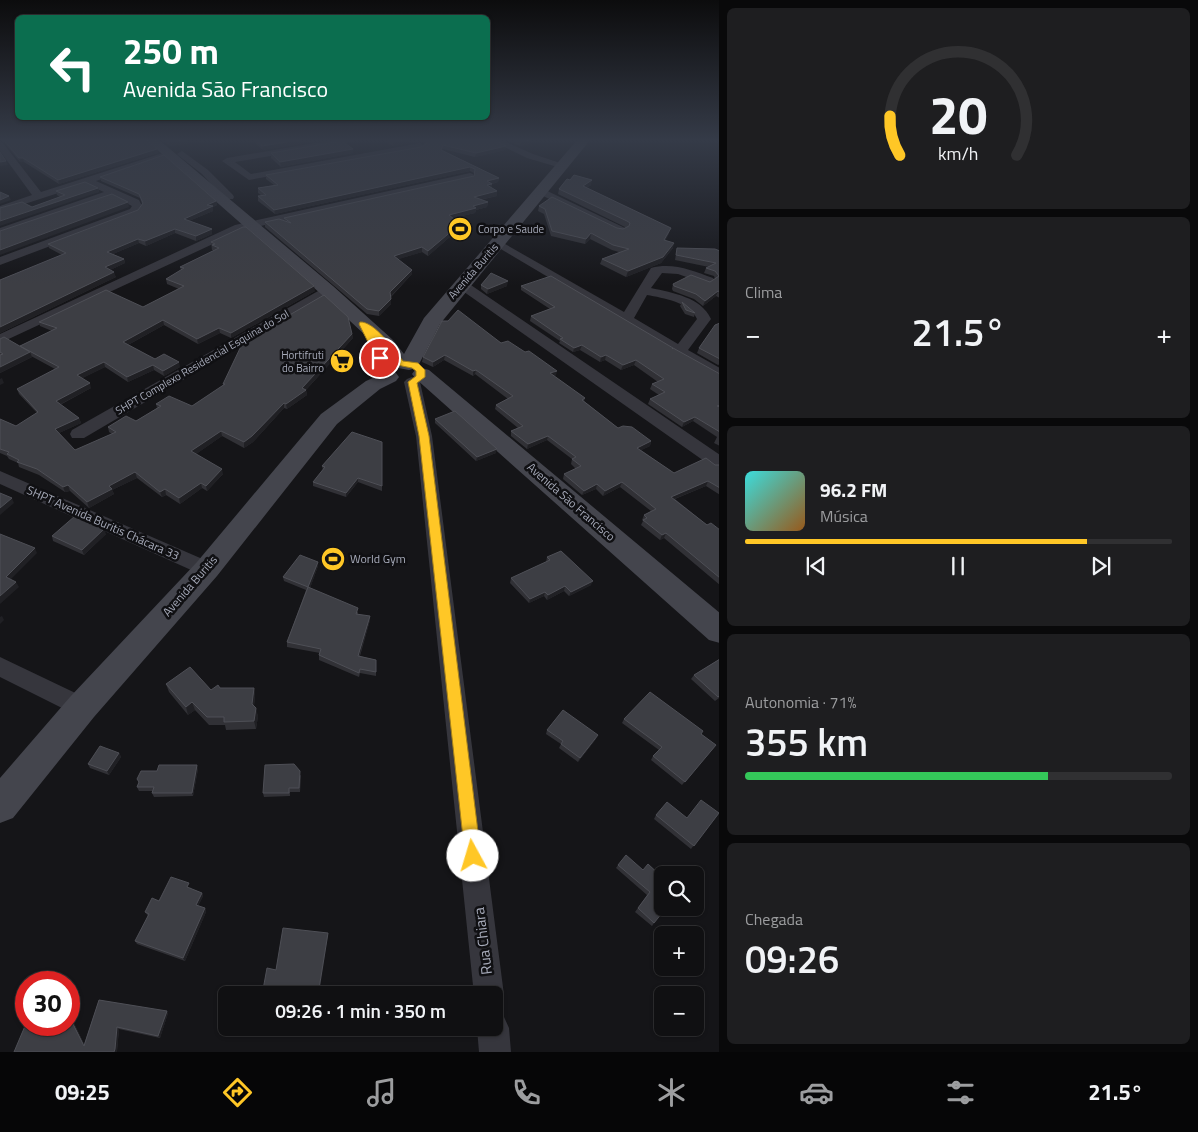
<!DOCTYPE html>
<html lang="pt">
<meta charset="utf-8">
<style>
body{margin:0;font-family:"Titillium Web",sans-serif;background:#1e1e20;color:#f1f3f6;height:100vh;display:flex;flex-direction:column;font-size:19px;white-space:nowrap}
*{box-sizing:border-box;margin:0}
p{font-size:16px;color:#9c9d9f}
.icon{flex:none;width:28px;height:28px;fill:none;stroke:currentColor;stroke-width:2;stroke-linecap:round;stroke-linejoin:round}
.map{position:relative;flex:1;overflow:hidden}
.details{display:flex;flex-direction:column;gap:8px;padding:8px;background:#09090a;width:479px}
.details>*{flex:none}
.top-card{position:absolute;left:15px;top:15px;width:475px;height:105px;border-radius:8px;box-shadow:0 1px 4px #0004,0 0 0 1px #303032;background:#0b6e4f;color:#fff;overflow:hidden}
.buttons{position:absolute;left:654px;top:866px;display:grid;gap:10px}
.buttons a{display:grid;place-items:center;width:50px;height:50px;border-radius:8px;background:#101012;box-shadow:0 1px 4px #0004,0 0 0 1px #303032;font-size:25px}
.speed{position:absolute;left:15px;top:971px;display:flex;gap:10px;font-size:25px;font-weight:700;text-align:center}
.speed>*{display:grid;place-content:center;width:65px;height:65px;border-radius:50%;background:#101012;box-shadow:0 1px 4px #0004,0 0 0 1px #303032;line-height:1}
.speed .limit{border:8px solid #d22;background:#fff;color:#111}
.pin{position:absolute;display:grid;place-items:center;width:42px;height:42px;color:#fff;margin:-21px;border:2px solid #fff;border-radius:50%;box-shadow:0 1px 5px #0007}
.me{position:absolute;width:55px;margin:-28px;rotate:354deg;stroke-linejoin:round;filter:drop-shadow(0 0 4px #0008)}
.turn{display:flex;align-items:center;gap:18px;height:105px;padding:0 25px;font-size:22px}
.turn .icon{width:65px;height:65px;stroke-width:2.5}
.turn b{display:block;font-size:35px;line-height:42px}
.big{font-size:38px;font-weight:600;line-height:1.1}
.details .card{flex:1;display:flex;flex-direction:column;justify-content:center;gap:8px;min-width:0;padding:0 18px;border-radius:8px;background:#1e1e20}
.details .dial{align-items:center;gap:0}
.dial svg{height:130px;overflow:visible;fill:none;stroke:#303032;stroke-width:7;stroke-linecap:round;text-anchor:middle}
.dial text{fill:#f1f3f6;stroke:none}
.song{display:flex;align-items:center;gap:15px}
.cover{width:60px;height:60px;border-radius:8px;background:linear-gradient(135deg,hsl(180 70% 55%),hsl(30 70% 35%))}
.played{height:5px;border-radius:2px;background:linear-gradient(90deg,#ffc726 80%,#303032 80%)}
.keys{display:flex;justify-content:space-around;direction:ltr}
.heat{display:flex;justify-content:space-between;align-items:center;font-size:28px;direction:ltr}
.charge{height:8px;border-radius:4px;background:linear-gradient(90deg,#34c759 71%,#303032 0)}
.trip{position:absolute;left:218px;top:986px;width:285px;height:50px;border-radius:8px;background:#101012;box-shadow:0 1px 4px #0004,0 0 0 1px #303032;font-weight:600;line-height:50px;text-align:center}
.tab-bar{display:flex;height:80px;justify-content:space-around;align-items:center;background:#060607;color:#9c9d9f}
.tab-bar .icon{width:35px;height:35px}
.tab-bar .current{color:#ffc726}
.tab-bar b{font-size:22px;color:#f1f3f6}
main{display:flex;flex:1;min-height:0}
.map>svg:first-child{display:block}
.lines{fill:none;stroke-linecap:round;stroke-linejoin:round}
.street{fill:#36363d;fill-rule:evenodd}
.secondary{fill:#44454d;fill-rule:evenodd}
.wall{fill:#313136}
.shaded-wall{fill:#202024}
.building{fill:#3d3e44;stroke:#4e4f56}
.route{fill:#ffc726;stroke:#a68119}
.labels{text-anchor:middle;stroke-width:5;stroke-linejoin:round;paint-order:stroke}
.far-poi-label{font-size:11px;fill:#a6aab9;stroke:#101013;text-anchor:start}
.far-street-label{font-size:11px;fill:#a6aab9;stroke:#101013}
.street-label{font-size:12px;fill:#a6aab9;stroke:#101013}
.poi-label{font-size:12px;fill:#a6aab9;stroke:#101013;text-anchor:start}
.near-street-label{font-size:15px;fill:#a6aab9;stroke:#101013}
</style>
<main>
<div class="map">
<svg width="720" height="1052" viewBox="0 0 720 1052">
<rect width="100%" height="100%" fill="#151518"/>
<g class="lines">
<path class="street" d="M338 139H357L353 142 235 162 251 174 420 143 425 146 420 149 249 180 222 161 227 158Z
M488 139H499L533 154 566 165 561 168 527 158Z
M0 142 3 143 41 192 166 152 169 151 174 154 96 181 139 200 142 206 138 213 0 265V257L130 209 132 206 113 196 0 235V228L104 192 86 184 0 212V206L32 195 0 151Z
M182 151 208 170 233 195 234 197 233 199H225L202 174 179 156 177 154Z
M470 173 473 174V178L243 230 0 343V334L235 225Z
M541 188 625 228 627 230 621 233 617 232 537 193 536 191Z
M498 240 624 312 651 268C673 262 693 271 713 278L715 281 709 285 678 274 662 273 651 288C673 293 701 297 711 319L688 350 720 368V379L494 245 492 243ZM647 295C663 298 690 302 697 319L678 344 634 318Z
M461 280 465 281 720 455V469L714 468 457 287 455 284 457 281Z
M327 286 331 287 333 290 331 293 84 438H72L70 434 72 430Z
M412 377 417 379 420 382 432 436 504 995 500 1006 494 1008V995H474L416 436 404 382 407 379Z
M0 471 214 564 217 569 214 574 207 576 200 574 0 484Z
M0 657 90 700 94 707 90 714 82 717 74 714 0 677Z
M494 1013 504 1017 509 1028 511 1052H479L477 1028H494Z"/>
<path class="secondary" d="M145 139H158L333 286 393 340 404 354 424 318 578 139H591L440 324 419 364 416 368 409 370 393 367 379 348 321 294Z
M422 368 429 370 720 613V643L709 640 415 378 412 374 415 370Z
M389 371 396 373 399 377 396 381 380 389 337 424 217 576 94 717 13 818 0 823V778L70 697 197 562 321 414 366 381Z"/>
</g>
<path class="wall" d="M2 139H146L157 149 158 153 59 184 24 162H20L3 141Z
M161 139H219L170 146Z
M244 139H328L263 150 253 141 248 142Z
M381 139H492L505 150 475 157 443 149 442 150 499 178 498 182 492 184 491 188 497 191V196L480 200 488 202 487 207 476 210 475 213 453 218 460 224 459 229 428 256 422 252 398 259 412 274 391 297V304L379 316 367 314 265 227V222L285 221 284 218 474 176V173L470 171 275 214 258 201V196H262L258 193V188L274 185 266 179V175L421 147 424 144 421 141 393 146Z
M503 139H545V140L520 146Z
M271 153H353L281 167 271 158Z
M100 177 216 201 217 205 213 207V211L189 221 212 234 196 241 175 233 146 246 139 243 113 254 124 259 125 263 110 270 116 277 0 333V280L62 255 49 248 48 244 138 210 142 204 140 198 101 181Z
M570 180 591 185 586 188 669 233 665 241 673 248 661 263 626 277 600 264 602 259 619 252 612 250 590 239 585 244 551 236 544 214 538 211 539 206 617 228 623 229 627 228 558 194 559 189Z
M98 188 99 192 32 207 60 197 57 195 56 191Z
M211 242 315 291 231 338 220 333 198 344 164 325 128 345 155 359 180 367 164 376 154 370 128 382 105 367 82 378 91 388 60 405 79 418 81 423 59 433 75 450 112 434 109 432 108 427 136 421 157 408 156 404 192 406 223 386V384L352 334 353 338 306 390 307 395 287 409 284 408 253 442 244 448 222 436 196 454 223 474 207 491 202 488 180 504 166 495 162 497 137 478 112 490 114 494 89 508 70 491 65 492 39 475 19 467 18 463 9 459 7 456 0 453V419L16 426 37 413 19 394 17 389 55 369 31 356 32 357 0 373V339L21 347 20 346 52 331 40 326 39 322 143 307 179 289 167 284 166 279 181 270 180 267 214 250H212Z
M677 248 720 251V298L716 296 703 306 694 299 673 291 672 289 673 284 710 282 715 279 714 276 704 273 706 268 709 267 675 260Z
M481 285 507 286 487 294 481 289Z
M521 286 672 349 720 374V446L714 443 717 437 693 421 682 427 648 404 650 399 659 395 650 389 652 384 658 382 634 365 621 370 605 360 600 362 580 350 573 352 559 343 560 341 530 321 531 316 550 309 521 290Z
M682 302 695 313 694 317 685 314 680 306Z
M720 323V364L718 365 697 353 699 348Z
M501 343 556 375 554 376 585 398 584 401 618 428 651 441 650 446 641 450 674 473 715 465H720V495L706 486 675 499 707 525 720 530V585L664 538 660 540 641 525 643 521 642 520 644 515 651 511 620 487 603 496 596 489 582 495 563 479 564 474 576 469 571 464 572 459 547 440 527 449 511 436V431L518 428 495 409 496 405 508 399 475 374 473 376 444 360 433 367 422 362 423 357Z
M435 419 496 453 476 461 435 423Z
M382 442V491L358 482 346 497 313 486V482L323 470 322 466Z
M106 534 84 555 53 541 52 536Z
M547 557 591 585 569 596 564 591 547 600 544 596 529 603 510 583 511 578 546 562Z
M318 566 310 588 358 612V614L370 620 360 656 376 660V676L360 673 359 677 319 660V655L320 653 287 647V642L306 590 284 581 283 577Z
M720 659V699L719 698 715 701 691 679 694 675Z
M166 684 211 690 220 688H254L255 696 254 706 258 716 256 729 226 730 225 725H209L195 710 188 715 169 692Z
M624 719 701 734 716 745 682 785 651 760 653 756 659 750 622 723Z
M547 730 596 739 578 762 559 748 561 744 546 734Z
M119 753 121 757 109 775 90 768 88 764Z
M198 769 193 796 154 797 152 793 153 791H139L137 787 139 782 137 779 157 771Z
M301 775 300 792H290V796L264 797 263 793Z
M719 813 691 849 654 819 656 815 687 818Z
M618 865 643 870 662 877 654 923 652 926 635 912 647 895 616 868Z
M191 887 190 888 202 893 203 896 198 906 205 908 206 912 185 961 137 944 135 941 148 916 145 912 159 901Z
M99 1000 168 1013 160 1038 119 1029 117 1051 14 1052 69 1015 71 1017 84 1044Z
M262 1028H314L312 1037 263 1029Z"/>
<path class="shaded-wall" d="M192 139H219L170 146 169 142Z
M248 139H253V141L248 142Z
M305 139H328L263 150 262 146Z
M413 139H421V141L393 146V142Z
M534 139H545V140L520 146V142Z
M506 146 505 150 475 157 476 153Z
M157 149 158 153 59 184 58 180Z
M353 149V153L281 167 280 162Z
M19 158H23L24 162H20Z
M6 161 8 165 0 166V162Z
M470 167V171L275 214 274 210Z
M499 178 498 182 490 184H492L491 188 486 189 487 181Z
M592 180 591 185 582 191 583 186Z
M98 188 99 192 0 226V221Z
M497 191V196L473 201 474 197Z
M9 196 11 200 0 204V200Z
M216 201 217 205 213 207V211L184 223V219L207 205Z
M128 202 129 207 0 255V250Z
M488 202 487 207 476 210 475 213 449 219V215L473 206Z
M460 224 459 229 428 256V251Z
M671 228 669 233 662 246 664 240Z
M175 229V233L146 246 145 241Z
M212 229V234L196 241V236Z
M591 233 590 239 585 244 586 239Z
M138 239 139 243 108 256 107 252Z
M674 243 673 248 661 263 626 277 628 271Z
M422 247V252L393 261 394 256Z
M124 259 125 263 106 272 105 267Z
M412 270V274L390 297V292Z
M114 272 116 277 0 333V327Z
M508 281 507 286 487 294 488 289Z
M314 286 315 291 231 338V333Z
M718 291 716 296 703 306 705 301Z
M391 299V304L379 316V311Z
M163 320 164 325 124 347 123 342Z
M219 328 220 333 198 344 197 339Z
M352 334 353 338 304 392 306 390 307 395 287 409 286 404 302 388Z
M582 345 580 350 573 352 574 348Z
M30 352 32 357 0 373V367Z
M445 355 444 360 433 367V362Z
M606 355 605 360 600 362 601 357Z
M636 360 634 365 621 370 623 365Z
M104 362 105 367 79 380 77 375Z
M179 362 180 367 164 376 163 371Z
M153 365 154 370 128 382 127 377Z
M476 370 475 374 473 376V371Z
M557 371 556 375 549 378 550 373Z
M2 378 4 383 0 385V379Z
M90 383 91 388 57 406 56 401Z
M284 403V408L253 442 244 448V442Z
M695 417 693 421 682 427 684 422Z
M79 418 81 423 57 434 55 429Z
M221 431 222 436 192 457 191 451Z
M548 436 547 440 527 449 528 444Z
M651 441 650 446 636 453 637 448Z
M497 449 496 453 476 461 477 457Z
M222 469 223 474 207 491 206 486Z
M135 472 137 478 112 490 114 494 89 508 87 502 109 486Z
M358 478V482L346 497V493Z
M708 481 706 486 669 501 671 497Z
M622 482 620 487 603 496 605 491Z
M201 483 202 488 180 504 179 498Z
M597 484 596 489 582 495 584 491Z
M68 485 70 491 65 492 63 487Z
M165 489 166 495 162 497 160 492Z
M12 498 14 503 0 515V508Z
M104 529 106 534 84 555 82 550Z
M666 533 664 538 660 540 662 535Z
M35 548 37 553 8 582 6 577Z
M318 562V566L309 591 308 587Z
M593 581 591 585 569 596 571 592Z
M16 582 19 587 0 604V596Z
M565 586 564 591 547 600 548 595Z
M545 592 544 596 529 603 530 599Z
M2 616 4 620 0 624V617Z
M370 616V620L358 660V656Z
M254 688 255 696 253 712 252 704Z
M192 702 195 710 188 715 186 707Z
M256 708 258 716 256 729 254 721Z
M598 735 596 739 578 762 580 758Z
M119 753 121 757 109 775 107 771Z
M197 765 198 769 193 796 192 793Z
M202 893 203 896 197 908 196 905Z
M205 908 206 912 185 961 183 958Z
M328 933V936L319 995H318Z
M167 1011 168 1013 160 1038 158 1036Z
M69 1015 71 1017 86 1048 84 1046Z
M117 1027 119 1029 117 1051V1052H114Z"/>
<path class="building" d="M3 139H146L157 149 58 180 23 158H19Z
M165 139H192L169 142Z
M254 139H305L262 146Z
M388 139H413L393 142Z
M423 139H492L506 146 476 153 443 145 441 150 499 178 487 181 492 184 487 185 497 191 474 197 488 202 473 206 476 208 449 215 460 224 428 251 422 247 394 256 412 270 390 292 391 299 379 311 367 309 265 222 279 219 291 223 284 218 474 176 475 169 470 167 274 210 258 196 266 195 258 188 278 185 266 175 421 147 427 143Z
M513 139H534L520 142Z
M342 141 353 149 280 162 271 153Z
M0 152 6 161 0 162Z
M164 155 216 201 207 205 213 206 184 219 212 229 196 236 175 229 145 241 138 239 107 252 124 259 105 267 114 272 0 327V280L66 253 48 244 138 210 143 203 139 194 100 177Z
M574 175 592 180 583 186 671 228 664 240 674 243 663 257 628 271 602 259 629 249 613 245 591 233 586 239 552 231 545 209 539 206 552 197 617 228 623 229 629 226 630 223 627 221 559 189 567 179 570 180Z
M85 182 98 188 0 221V208L22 202 32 207 65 195 56 191Z
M0 192 9 196 0 200Z
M112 194 128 202 0 250V231Z
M243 227H246L314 286 231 333 219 328 197 339 163 320 123 342 155 359 164 354 179 362 163 371 153 365 127 377 104 362 77 375 90 383 56 401 79 418 55 429 75 450 116 432 108 427 126 416 136 421 161 406 156 404 169 396 192 406 225 384H223L243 342 324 295 348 317 352 334 302 388 306 390 286 404 284 403 252 436 244 442 221 431 191 451 222 469 206 486 201 483 179 498 165 489 160 492 135 472 109 486 112 489 87 502 68 485 63 487 37 469 17 462 19 460 7 454 9 452 0 449V419L16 426 38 412 17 389 59 367 20 346 57 328 39 322 106 290 143 307 184 286 166 279 184 268 180 267 219 248 212 245 215 244 211 242Z
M677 248 715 249 720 251V292L718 291 705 301 696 294 674 286 673 284 691 275 710 282 719 276 715 271 706 268 716 263 676 255Z
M491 273 508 281 488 289 481 285Z
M551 276 673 348 672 349 673 348 720 374V405L717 406 720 407V432L695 417 684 422 650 399 665 392 652 384 664 379 636 360 623 365 606 355 601 357 582 345 574 348 560 339 563 338 531 316 555 307 521 286Z
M682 302 695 313 686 310Z
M458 310 501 343 508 341 525 352 529 351 557 371 550 373 585 398 582 400 618 428 623 426 632 427 651 441 637 448 674 473 706 458 715 465H720V488L708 481 671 497 707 525 711 523 720 530V578L666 533 662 535 643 520 647 518 644 515 656 509 622 482 605 491 597 484 584 491 564 474 581 466 572 459 576 457 548 436 528 444 511 431 523 426 496 405 513 396 476 370 473 371 445 355 433 362 423 357 442 321H448Z
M720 323V359L699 348 715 325Z
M4 337 30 352 0 367V355L3 354 0 352V339Z
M455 411 497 449 477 457 435 419Z
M352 432 382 442V486L358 478 346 493 313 482 325 467 322 466Z
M0 493 12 498 0 508Z
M75 516 104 529 82 550 52 536Z
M0 534 35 548 6 577 16 582 0 596Z
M561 551 593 581 571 592 565 586 548 595 545 592 530 599 511 578 550 560 547 557Z
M300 555 318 562 308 587 358 608 356 614 370 616 358 656 376 660V672L360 669 359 673 319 655 321 649 287 642 308 587 283 577Z
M720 659V695L718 697 694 675Z
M190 667 211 690 218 685 220 688H254L252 704 256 708 254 721 224 722V717H207L192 702 186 707 166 684Z
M650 692 703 731 701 734 716 745 685 782 653 756 662 747 624 719Z
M563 710 598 735 580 758 561 744 563 741 547 730Z
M100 746 119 753 107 771 88 764Z
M294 764 300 771 299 788H289V793H263L265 765Z
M159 765H197L192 793H152L154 787H137L139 782 137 779 141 771H157Z
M701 800 719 813 694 846 656 815 667 802 687 818Z
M626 855 643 870 648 864 662 877V908H666L654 923 638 908 650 892 618 865Z
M171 877 189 883 187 887 202 893 196 905 205 908 183 958 135 941 149 914 145 912 152 898 159 901Z
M283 928 328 933 318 995H262L267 968 276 970Z
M99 1000 167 1011 158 1036 117 1027 115 1049 114 1052H14L25 1026 26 1025H69V1016L84 1046Z
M268 1028H313L312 1034Z"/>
<linearGradient id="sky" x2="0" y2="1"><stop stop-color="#0c0c0d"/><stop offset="0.49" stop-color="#353b48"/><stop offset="1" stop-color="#353b48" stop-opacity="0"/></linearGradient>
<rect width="720" height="286" fill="url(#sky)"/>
<path class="route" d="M360 322C374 321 395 350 403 361L418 363 425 370V377L417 383 429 436 481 856 479 862 473 865 467 862 465 856 419 436 408 382 416 376V371L412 368 397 365 383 345 374 338 385 358 377 360 359 324Z"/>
<defs>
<g id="stadium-disc" transform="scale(1.25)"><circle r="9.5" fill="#ffc726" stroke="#101013"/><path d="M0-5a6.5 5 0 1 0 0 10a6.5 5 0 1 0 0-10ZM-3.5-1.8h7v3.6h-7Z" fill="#111"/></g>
<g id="supermarket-disc" transform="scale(1.25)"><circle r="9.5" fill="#ffc726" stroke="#101013"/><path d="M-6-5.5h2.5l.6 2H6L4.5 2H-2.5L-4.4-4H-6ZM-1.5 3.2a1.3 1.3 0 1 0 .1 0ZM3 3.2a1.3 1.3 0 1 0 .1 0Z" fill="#111"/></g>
</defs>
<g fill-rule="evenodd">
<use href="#stadium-disc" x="460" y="229"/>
<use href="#supermarket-disc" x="342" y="361"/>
<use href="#stadium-disc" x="333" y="559"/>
</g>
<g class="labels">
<g class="far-poi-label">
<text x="478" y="233">Corpo e Saude</text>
<text x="324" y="359" text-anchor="end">Hortifruti<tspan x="324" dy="13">do Bairro</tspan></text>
</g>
<g class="far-street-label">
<text transform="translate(473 271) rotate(-49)" y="4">Avenida Buritis</text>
<text transform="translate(202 362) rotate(-30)" y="4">SHPT Complexo Residencial Esquina do Sol</text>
</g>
<g class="street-label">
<text transform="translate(571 502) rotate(41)" y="4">Avenida São Francisco</text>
<text transform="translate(103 523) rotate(24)" y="4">SHPT Avenida Buritis Chácara 33</text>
<text transform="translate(190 586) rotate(-49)" y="4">Avenida Buritis</text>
</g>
<g class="poi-label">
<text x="350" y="563">World Gym</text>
</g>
<g class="near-street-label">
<text transform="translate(483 941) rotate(-97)" y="5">Rua Chiara</text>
</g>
</g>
</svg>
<div class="buttons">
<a><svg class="icon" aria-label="search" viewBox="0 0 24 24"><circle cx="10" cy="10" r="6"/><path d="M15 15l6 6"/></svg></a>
<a>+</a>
<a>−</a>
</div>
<div class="speed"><div class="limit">30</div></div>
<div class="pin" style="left:380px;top:358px;background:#d93025"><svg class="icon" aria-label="arrive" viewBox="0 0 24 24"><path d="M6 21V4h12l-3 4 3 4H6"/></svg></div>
<svg class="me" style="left:473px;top:856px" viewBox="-20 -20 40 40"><circle r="19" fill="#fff"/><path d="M0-13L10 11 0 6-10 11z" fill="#ffc726"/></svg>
<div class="trip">09:26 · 1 min · 350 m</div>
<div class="top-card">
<div class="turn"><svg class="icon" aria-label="left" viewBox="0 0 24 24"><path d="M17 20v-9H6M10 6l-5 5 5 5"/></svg><div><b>250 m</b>Avenida São Francisco</div></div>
</div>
</div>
<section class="details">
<div class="card dial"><svg viewBox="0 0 100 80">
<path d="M14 69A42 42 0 1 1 86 69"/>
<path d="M14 69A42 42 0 0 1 8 45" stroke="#ffc726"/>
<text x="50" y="56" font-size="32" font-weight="700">20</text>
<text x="50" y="72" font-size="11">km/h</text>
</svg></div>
<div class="card"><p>Clima</p>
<div class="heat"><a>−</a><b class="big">21.5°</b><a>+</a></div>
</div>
<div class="card">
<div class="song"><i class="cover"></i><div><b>96.2 FM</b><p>Música</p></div></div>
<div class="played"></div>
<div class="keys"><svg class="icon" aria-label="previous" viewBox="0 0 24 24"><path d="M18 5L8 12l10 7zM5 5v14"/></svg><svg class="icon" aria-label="pause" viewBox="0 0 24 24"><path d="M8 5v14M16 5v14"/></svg><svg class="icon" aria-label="next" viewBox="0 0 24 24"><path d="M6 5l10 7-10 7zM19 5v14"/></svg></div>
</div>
<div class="card"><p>Autonomia · 71%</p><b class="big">355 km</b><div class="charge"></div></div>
<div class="card"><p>Chegada</p><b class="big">09:26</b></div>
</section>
</main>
<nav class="tab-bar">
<b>09:25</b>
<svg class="icon current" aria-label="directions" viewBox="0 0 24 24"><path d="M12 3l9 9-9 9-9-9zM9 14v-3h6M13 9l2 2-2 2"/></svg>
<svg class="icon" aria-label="music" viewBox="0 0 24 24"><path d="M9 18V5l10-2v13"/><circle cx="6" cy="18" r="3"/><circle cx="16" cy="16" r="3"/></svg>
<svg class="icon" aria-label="phone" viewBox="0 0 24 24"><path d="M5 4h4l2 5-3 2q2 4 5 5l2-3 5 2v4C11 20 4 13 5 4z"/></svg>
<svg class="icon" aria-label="climate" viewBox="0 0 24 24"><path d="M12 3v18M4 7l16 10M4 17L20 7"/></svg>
<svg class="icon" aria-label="car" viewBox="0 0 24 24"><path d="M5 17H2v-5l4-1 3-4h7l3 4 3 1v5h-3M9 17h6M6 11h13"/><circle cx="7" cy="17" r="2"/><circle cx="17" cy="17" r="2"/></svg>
<svg class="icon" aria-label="filters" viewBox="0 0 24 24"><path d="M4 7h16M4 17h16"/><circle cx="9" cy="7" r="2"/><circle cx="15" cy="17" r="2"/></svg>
<b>21.5°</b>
</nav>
